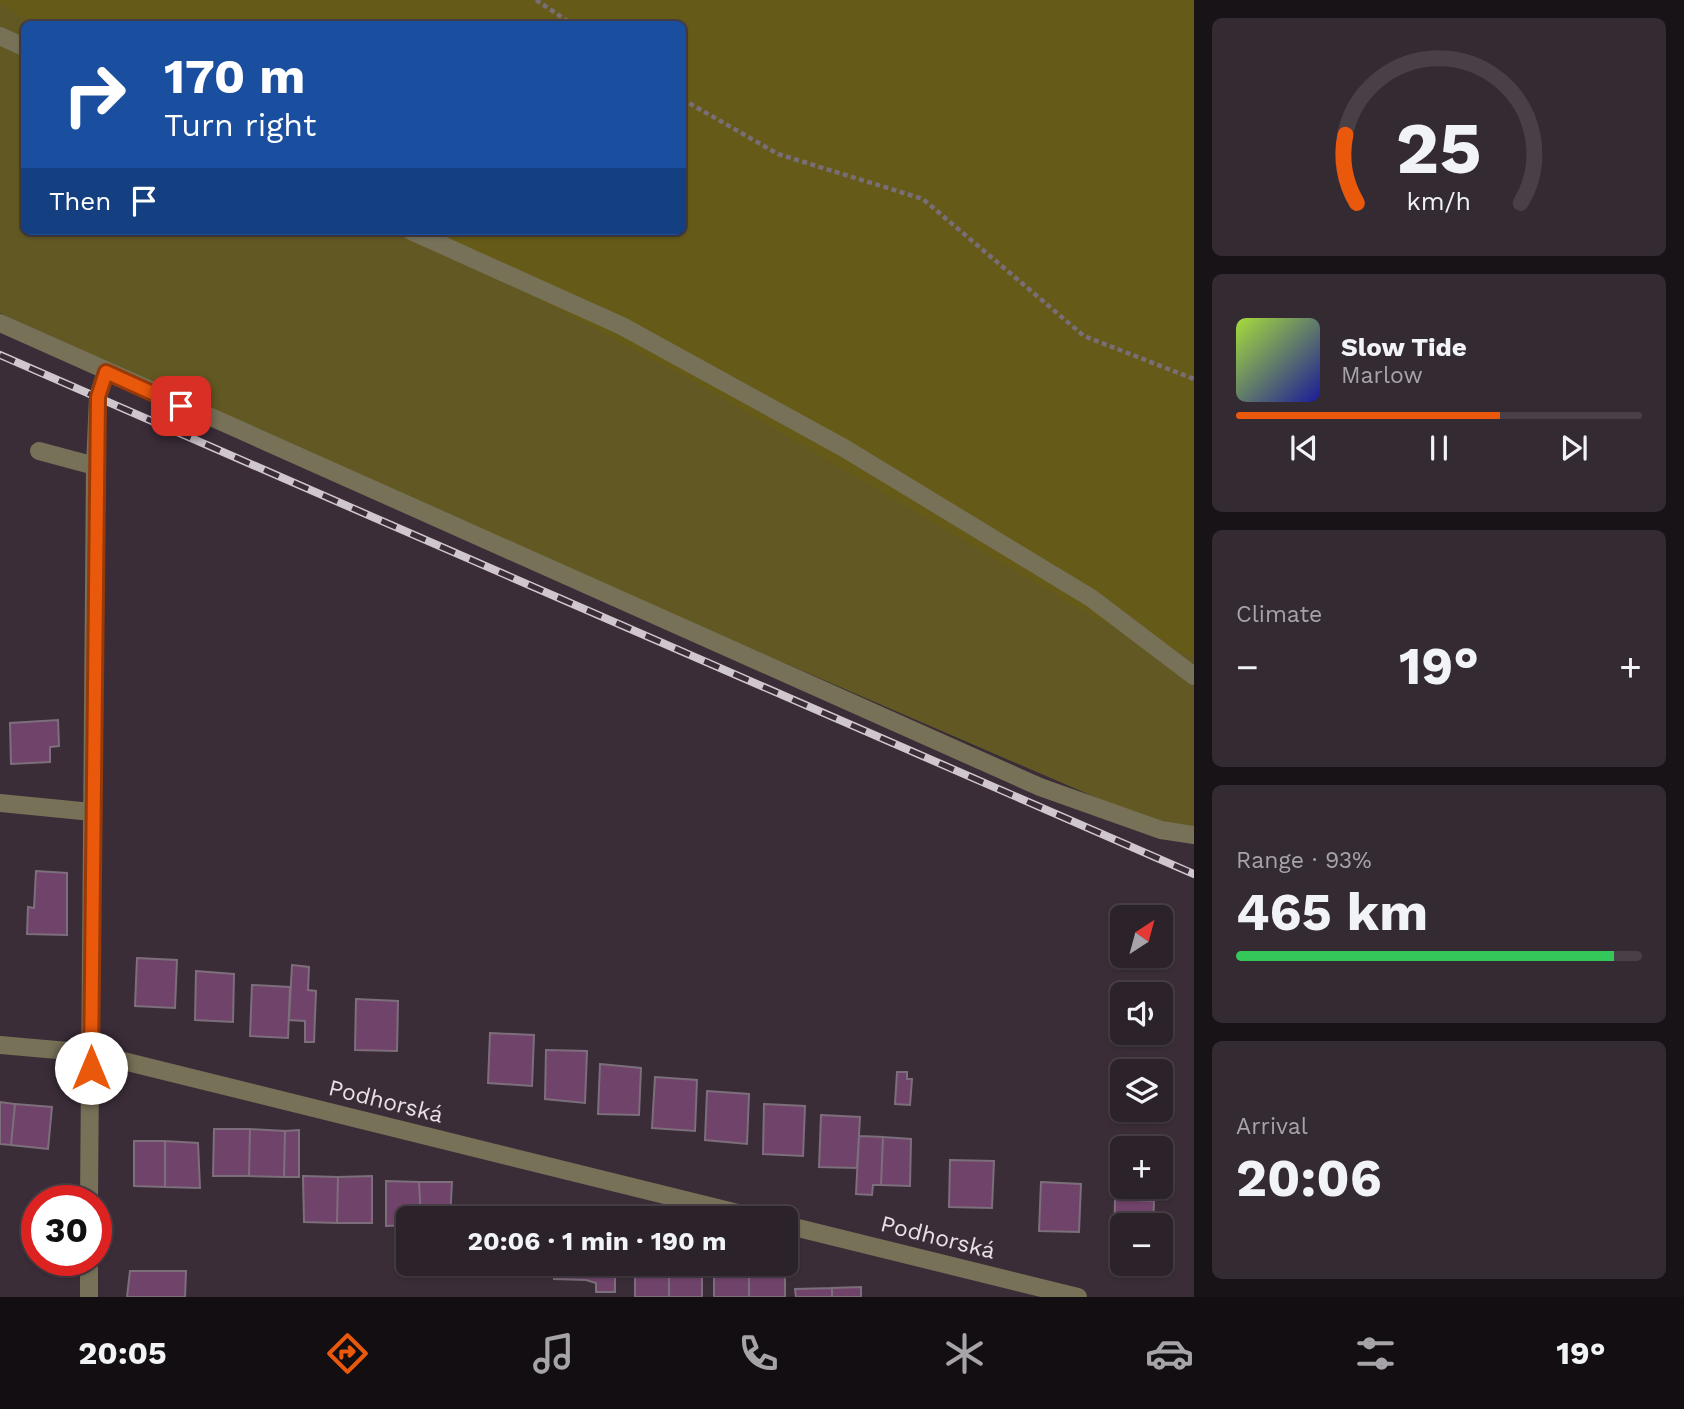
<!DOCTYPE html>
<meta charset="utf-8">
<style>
body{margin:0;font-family:"Work Sans",sans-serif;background:#342a32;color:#f1f3f6;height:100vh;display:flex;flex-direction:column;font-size:26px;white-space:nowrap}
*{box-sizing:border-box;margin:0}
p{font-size:23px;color:#a6a4a8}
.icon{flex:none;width:38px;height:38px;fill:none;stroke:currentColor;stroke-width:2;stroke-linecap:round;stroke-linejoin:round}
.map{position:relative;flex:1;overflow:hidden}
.details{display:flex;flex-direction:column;gap:18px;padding:18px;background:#181317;width:490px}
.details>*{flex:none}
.hud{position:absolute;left:21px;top:21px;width:665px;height:214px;border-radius:10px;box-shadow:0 2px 5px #0004,0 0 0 2px #483f47;background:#1a4fa0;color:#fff;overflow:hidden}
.needle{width:46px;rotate:36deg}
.fabs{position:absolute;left:1110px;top:905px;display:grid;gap:14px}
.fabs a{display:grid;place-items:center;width:63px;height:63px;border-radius:10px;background:#2c222a;box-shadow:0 2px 5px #0004,0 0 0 2px #483f47;font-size:35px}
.speed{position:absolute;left:21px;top:1185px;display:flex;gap:14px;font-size:35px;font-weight:700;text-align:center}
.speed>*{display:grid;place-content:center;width:91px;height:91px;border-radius:50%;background:#2c222a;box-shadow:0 2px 5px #0004,0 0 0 2px #483f47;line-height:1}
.speed .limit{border:10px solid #d22;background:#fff;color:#111}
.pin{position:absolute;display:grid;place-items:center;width:60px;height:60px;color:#fff;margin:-30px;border-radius:14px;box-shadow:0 4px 10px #0006}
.me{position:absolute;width:77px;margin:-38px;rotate:0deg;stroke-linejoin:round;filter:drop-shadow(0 0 5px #0008)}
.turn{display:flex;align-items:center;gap:24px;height:147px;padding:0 28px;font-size:32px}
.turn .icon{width:91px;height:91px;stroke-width:2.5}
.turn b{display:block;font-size:49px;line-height:60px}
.then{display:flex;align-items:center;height:66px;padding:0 28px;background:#0003;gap:14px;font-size:26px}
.big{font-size:52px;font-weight:700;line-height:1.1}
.details .widget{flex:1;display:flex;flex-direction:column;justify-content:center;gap:10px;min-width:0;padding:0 24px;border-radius:10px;background:#342a32}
.details .dial{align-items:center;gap:0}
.dial svg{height:182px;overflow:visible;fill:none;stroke:#483f47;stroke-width:7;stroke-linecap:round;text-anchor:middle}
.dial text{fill:#f1f3f6;stroke:none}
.song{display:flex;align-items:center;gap:21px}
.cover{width:84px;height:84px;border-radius:10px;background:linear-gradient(135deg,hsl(80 70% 55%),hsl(240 70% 35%))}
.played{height:7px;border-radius:4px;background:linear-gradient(90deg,#ea580c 65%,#483f47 65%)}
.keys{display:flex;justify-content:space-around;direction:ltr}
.heat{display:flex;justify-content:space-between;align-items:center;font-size:38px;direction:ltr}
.charge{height:10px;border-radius:5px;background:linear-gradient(90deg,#34c759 93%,#483f47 0)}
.trip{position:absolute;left:396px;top:1206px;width:402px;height:70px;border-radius:10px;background:#2c222a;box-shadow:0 2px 5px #0004,0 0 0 2px #483f47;font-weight:700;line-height:70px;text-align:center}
.dock{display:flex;height:112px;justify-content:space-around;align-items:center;background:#120e11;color:#a6a4a8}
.dock .icon{width:49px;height:49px}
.dock .active{color:#ea580c}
.dock b{font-size:32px;color:#f1f3f6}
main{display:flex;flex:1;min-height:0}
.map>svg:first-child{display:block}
.green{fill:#625823}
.forest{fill:#665a18}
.building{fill:#70436b;stroke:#7d6e7b;stroke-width:2}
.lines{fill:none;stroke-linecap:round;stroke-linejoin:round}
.path{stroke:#796e77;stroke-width:4.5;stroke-dasharray:5 3.5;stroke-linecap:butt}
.minor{stroke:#767157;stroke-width:18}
.rail-casing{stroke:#d0c7ce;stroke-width:8}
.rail{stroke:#3a2d38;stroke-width:5;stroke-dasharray:16;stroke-linecap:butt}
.route-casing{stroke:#983908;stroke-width:18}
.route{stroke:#ea580c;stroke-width:12}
.labels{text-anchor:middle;stroke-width:5;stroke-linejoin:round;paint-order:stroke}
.street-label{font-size:23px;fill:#e8e0e7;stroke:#3a2d38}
</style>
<main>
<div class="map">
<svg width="1194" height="1297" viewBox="0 0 1194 1297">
<rect width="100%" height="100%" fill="#3a2d38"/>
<path class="green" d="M0 0 116 24H24V231H469L1194 647V840L560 566 0 313Z"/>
<path class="forest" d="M0 0H1194V657L1095 618 698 384 412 231H682V24H32L0 4Z"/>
<path class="building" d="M58 720 59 746 50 747V762L11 764 10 723Z
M36 871 67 873V935L27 934 28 907 34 908Z
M137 958 177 960 175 1008 135 1006Z
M292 965 309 967 308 990 316 991 314 1042H305V1021L289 1020Z
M196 971 234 974 233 1022 195 1020Z
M252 985 290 987 288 1038 250 1036Z
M356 999 398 1001 397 1051 355 1050Z
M490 1033 534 1035 532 1086 488 1083Z
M546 1050 587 1051 585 1103 545 1099Z
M600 1064 641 1068 639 1115 598 1114Z
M897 1072H907V1079H912L910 1105 895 1104Z
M655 1077 697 1080 695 1131 652 1128Z
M707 1091 749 1094 747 1144 705 1140Z
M0 1102 15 1104 11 1145 0 1144Z
M15 1104 52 1107 48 1149 11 1145Z
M764 1104 805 1106 803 1156 763 1154Z
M821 1115 860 1117 857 1168 819 1167Z
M214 1129H250L249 1176H213Z
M250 1129 285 1131 284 1177 249 1176Z
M299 1130V1177H284L285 1131Z
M859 1136 883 1137 881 1185H873L872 1195 856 1194Z
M883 1137 911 1139 910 1186 881 1185Z
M134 1141H165V1187L134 1186Z
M165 1141 198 1143 200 1188 165 1187Z
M950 1160 994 1161 992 1208 949 1207Z
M303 1176 338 1177 337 1223 304 1222Z
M372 1176V1223H337L338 1177Z
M386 1181 419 1182 421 1218H408V1225L386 1226Z
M419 1182H452L450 1218H421Z
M1041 1182 1081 1184 1079 1232 1039 1231Z
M1115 1199 1154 1201 1153 1225H1122V1249H1114Z
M468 1206H501L502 1218H468Z
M501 1206H536V1218H502Z
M553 1264H615V1292H596V1283L586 1280 554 1279Z
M635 1264H669V1297H635Z
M669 1264H702V1297H669Z
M130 1271H186L185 1297H127Z
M714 1271H749V1297H714Z
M749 1271H785V1297H749Z
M861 1287V1297H832V1288Z
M832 1288V1297H796L795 1289Z"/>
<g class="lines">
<path class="path" d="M536 0 572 24
M682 99 778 154 923 199 1084 336 1194 379"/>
<path class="minor" d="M0 36 24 47
M411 231 622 326 844 448 1091 598 1194 676
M0 323 1040 787 1161 830 1194 835
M39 451 95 466
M0 803 92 812
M0 1045 91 1053 758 1218
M89 1200 95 466 98 397 106 372
M786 1225 1078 1297
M89 1297V1260"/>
<g class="rail-casing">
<path id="rail" d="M0 355 1194 874"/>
</g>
<use href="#rail" class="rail"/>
</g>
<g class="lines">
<g class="route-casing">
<path id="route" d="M91 1068 98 397 106 372 181 406"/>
</g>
<use href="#route" class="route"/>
</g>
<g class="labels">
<g class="street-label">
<text transform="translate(386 1101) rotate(14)" y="8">Podhorská</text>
<text transform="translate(938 1237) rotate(14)" y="8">Podhorská</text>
</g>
</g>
</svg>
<div class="fabs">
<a><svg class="needle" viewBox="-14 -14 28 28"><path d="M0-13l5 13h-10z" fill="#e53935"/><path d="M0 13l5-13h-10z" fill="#a6a4a8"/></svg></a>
<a><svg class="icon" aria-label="sound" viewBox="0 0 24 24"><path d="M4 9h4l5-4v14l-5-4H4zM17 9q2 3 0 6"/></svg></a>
<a><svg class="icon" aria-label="layers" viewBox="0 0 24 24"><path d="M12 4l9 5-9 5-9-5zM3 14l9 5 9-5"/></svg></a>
<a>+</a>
<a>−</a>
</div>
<div class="speed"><div class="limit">30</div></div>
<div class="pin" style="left:181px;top:406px;background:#d93025"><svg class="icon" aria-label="arrive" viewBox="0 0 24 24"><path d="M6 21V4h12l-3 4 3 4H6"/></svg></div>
<svg class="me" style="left:91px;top:1068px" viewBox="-20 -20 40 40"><circle r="19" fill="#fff"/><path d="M0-13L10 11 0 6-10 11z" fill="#ea580c"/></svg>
<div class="trip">20:06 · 1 min · 190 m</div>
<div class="hud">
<div class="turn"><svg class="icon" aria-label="right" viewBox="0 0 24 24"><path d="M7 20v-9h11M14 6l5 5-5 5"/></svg><div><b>170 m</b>Turn right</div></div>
<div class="then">Then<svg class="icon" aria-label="arrive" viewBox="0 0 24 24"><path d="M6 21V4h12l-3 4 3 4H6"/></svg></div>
</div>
</div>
<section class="details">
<div class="widget dial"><svg viewBox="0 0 100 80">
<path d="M14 69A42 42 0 1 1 86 69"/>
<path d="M14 69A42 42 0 0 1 9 39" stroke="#ea580c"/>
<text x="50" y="56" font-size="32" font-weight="700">25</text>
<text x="50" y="72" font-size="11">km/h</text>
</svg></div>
<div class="widget">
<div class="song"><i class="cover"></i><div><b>Slow Tide</b><p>Marlow</p></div></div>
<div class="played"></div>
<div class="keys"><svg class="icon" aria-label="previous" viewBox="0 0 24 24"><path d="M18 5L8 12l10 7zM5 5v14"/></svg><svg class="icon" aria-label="pause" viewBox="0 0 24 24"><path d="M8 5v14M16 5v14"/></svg><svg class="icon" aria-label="next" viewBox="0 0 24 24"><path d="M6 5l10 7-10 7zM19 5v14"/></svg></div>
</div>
<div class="widget"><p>Climate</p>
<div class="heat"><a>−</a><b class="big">19°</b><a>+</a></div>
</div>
<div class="widget"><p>Range · 93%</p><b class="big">465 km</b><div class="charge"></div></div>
<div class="widget"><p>Arrival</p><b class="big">20:06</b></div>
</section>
</main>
<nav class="dock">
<b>20:05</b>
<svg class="icon active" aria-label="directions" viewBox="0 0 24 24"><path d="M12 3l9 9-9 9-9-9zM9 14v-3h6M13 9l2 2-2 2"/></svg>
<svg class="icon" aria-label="music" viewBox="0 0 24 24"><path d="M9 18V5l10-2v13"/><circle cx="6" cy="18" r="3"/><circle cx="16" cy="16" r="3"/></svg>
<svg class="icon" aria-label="phone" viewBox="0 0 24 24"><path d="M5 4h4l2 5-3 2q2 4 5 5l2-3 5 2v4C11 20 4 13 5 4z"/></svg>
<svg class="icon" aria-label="climate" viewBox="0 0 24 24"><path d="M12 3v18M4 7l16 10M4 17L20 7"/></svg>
<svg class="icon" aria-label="car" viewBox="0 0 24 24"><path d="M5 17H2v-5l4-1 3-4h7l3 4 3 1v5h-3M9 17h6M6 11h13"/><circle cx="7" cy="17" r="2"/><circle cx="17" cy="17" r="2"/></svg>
<svg class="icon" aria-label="filters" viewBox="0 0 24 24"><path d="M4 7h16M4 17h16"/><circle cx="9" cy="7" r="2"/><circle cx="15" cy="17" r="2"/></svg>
<b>19°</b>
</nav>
